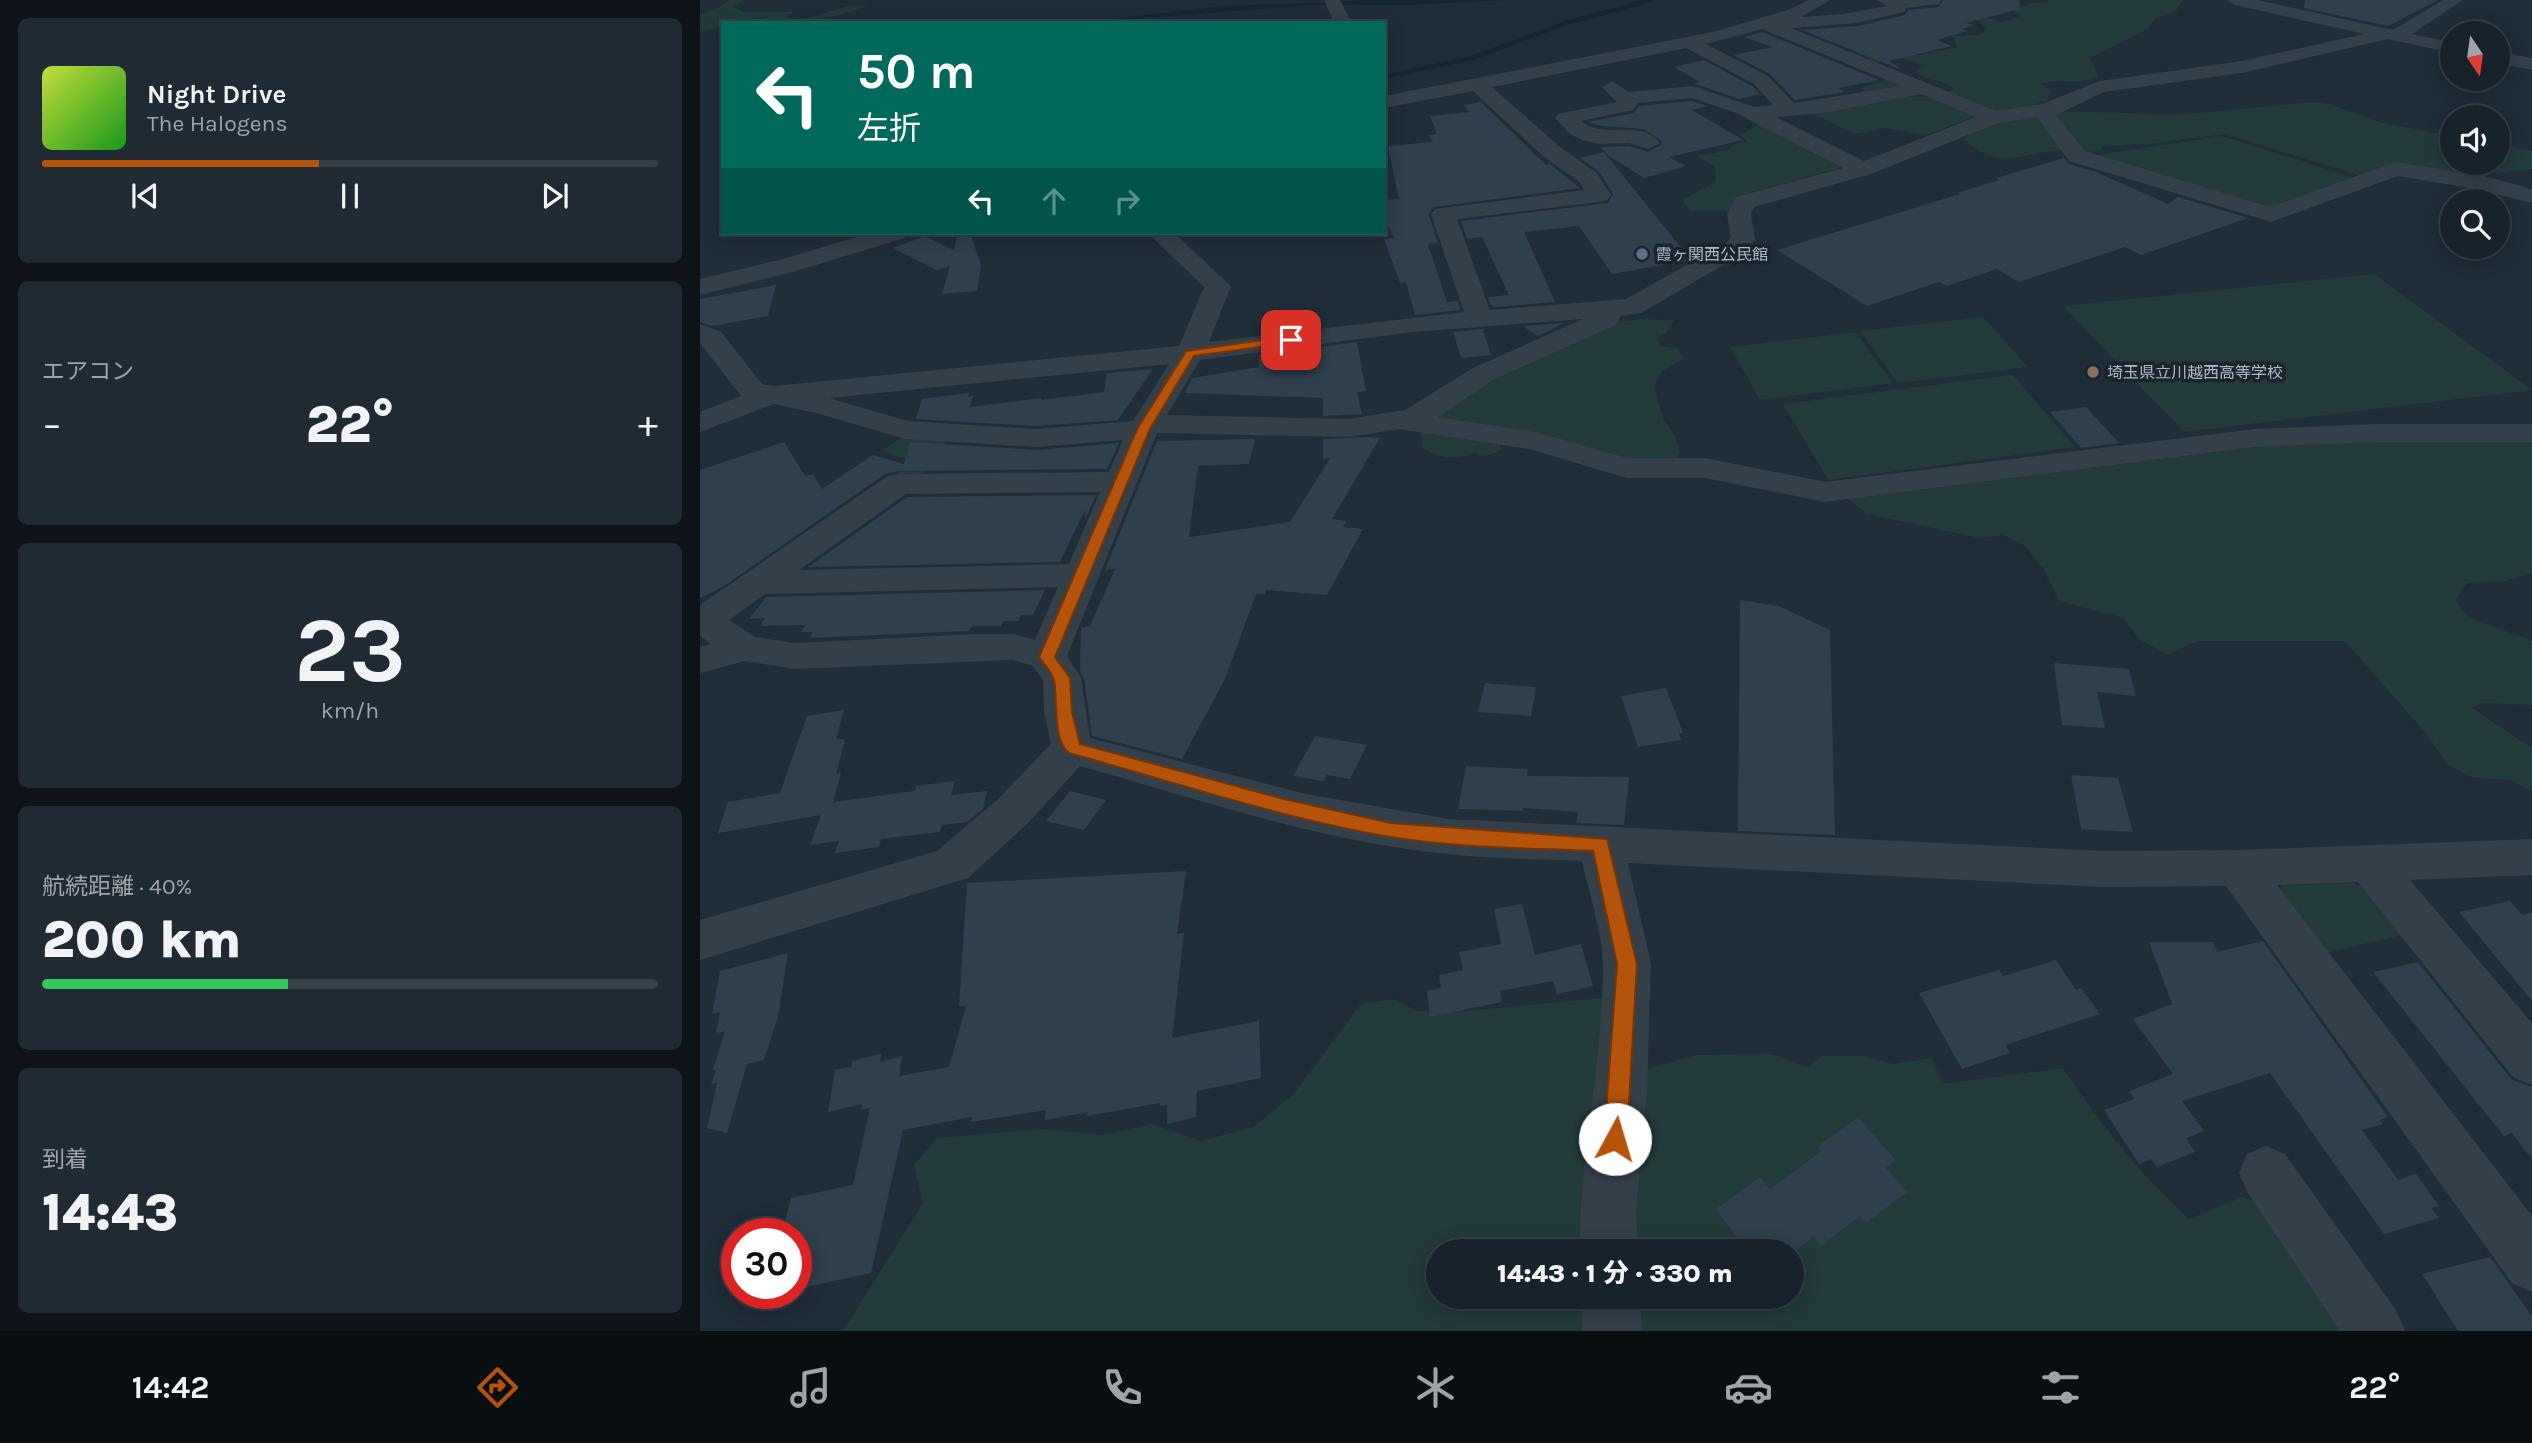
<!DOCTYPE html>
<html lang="ja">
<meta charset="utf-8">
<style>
body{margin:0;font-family:Karla,"Noto Sans JP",sans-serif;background:#202a33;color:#f1f3f6;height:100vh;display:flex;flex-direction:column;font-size:26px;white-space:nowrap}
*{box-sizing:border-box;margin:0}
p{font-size:23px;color:#9ea4a9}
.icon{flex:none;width:38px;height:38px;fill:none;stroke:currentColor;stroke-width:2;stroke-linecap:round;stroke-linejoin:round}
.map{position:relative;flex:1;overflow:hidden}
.details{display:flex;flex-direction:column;gap:18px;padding:18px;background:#0d1318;width:700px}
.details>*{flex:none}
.top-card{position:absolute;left:21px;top:21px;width:665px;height:214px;border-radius:0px;box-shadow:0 4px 18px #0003,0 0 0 2px #363f47;background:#00695c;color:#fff;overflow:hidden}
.needle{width:46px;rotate:167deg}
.tools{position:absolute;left:1740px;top:21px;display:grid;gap:14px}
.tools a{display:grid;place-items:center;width:70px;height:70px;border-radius:50%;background:#17222b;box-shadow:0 4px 18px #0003,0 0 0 2px #363f47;font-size:35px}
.speed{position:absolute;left:21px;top:1218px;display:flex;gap:14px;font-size:35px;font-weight:700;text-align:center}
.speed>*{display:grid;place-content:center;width:91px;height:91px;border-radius:50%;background:#17222b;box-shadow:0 4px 18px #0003,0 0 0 2px #363f47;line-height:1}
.speed .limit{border:10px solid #d22;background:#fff;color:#111}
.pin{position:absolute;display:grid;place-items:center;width:60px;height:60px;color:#fff;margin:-30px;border-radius:14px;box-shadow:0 4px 10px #0006}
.me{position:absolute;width:77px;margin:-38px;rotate:6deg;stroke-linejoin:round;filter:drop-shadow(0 0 5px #0008)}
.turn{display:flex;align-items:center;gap:24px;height:147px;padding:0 21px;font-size:32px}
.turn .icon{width:91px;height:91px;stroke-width:2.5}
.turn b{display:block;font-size:49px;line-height:60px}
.lanes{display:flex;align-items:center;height:66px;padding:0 21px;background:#0003;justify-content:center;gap:35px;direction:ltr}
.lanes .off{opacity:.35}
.big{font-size:52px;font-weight:800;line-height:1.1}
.details .widget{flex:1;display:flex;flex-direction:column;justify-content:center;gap:10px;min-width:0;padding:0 24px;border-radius:10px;background:#202a33}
.details .dial{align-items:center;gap:0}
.dial b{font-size:91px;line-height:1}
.song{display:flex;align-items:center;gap:21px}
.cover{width:84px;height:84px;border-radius:10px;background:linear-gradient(135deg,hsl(70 70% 55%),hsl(120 70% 35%))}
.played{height:7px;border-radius:4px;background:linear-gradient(90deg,#b45309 45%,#363f47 45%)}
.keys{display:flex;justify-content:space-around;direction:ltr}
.heat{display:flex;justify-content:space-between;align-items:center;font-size:38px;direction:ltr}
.charge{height:10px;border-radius:5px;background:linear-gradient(90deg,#34c759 40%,#363f47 0)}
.trip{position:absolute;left:726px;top:1239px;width:378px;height:70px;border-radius:35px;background:#17222b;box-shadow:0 4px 18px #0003,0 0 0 2px #363f47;font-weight:800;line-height:70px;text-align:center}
.dock{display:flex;height:112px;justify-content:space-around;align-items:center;background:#090e11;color:#9ea4a9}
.dock .icon{width:49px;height:49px}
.dock .on{color:#b45309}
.dock b{font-size:32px;color:#f1f3f6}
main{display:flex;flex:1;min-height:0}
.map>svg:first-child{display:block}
.green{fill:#213a3a}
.water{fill:#132636}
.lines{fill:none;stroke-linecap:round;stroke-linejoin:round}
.stream{stroke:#132636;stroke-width:4.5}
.building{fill:#2e3f4d}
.minor{fill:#333f49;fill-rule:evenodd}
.route{fill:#b45309;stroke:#753606;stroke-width:2}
.service-dot{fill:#5c6f8a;stroke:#19242d;stroke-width:2.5}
.education-dot{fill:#8d6e63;stroke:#19242d;stroke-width:2.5}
.labels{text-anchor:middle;stroke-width:7;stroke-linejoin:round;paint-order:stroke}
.far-poi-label{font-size:16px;fill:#adbac6;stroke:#19242d;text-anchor:start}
</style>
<main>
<section class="details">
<div class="widget">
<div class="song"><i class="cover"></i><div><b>Night Drive</b><p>The Halogens</p></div></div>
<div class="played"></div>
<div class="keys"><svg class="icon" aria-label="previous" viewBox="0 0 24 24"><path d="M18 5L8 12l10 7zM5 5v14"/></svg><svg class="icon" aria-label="pause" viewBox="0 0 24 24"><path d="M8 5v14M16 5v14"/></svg><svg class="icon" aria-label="next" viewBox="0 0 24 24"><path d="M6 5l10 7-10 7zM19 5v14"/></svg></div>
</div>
<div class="widget"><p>エアコン</p>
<div class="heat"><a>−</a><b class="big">22°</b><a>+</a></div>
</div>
<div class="widget dial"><b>23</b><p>km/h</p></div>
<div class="widget"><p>航続距離 · 40%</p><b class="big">200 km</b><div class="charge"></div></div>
<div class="widget"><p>到着</p><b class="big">14:43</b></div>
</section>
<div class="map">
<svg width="1832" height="1331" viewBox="0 0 1832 1331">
<rect width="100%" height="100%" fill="#1f2d39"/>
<path class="green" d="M28 0H45L32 6 45 12H95L85 16C111 27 138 0 168 7L107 23H61L65 20 63 18 23 23V27L0 32V14L19 8Z
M1348 0H1483L1476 11 1455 18 1448 29 1390 58 1399 76C1373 87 1363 77 1340 84L1352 92 1346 101 1317 110 1290 111 1226 135 1185 128 1155 134 1111 113 1165 95 1162 87 1195 78 1215 86 1207 96C1224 98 1239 98 1254 89 1245 79 1227 81 1215 72L1222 66C1209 56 1191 58 1176 63L1163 55 1183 52 1219 55 1257 47 1253 36 1279 35 1287 30 1277 19 1284 17 1302 22 1322 16 1314 13 1315 9 1333 3H1347Z
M1612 102 1629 104 1683 123 1752 136V163H1797V145L1829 150 1832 151V169L1792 174 1781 178 1735 173 1661 176 1525 134 1450 144 1402 146 1401 151C1385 153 1372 150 1357 151 1316 153 1301 173 1264 139 1309 97 1424 117 1483 114 1526 111 1569 106 1612 102Z
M1083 123 1148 166 1052 192 1028 210 992 211 984 205 983 199 1016 182 1015 166 997 156 1029 150 1033 144 1046 142 1041 134 1059 125Z
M1522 136 1654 178 1569 210 1391 156Z
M1674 274 1832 390 1484 432 1363 306Z
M1283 317 1328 367 1198 383 1160 331Z
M940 319 974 320 966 333 957 338 961 346 978 349 984 358 962 371 954 386 963 419 976 437 980 454 971 465 799 443 801 450C791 455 785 458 775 453 756 460 738 459 722 447L721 429 779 384 912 323Z
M1155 332 1193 383 1060 400 1030 347Z
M1313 375 1375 447 1128 480 1083 404Z
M204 436H240L246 442C229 471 228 479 192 478L211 461 182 451Z
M1705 439 1832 440V573L1805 581 1767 583 1755 600 1768 617 1832 641V705L1783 703 1772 708 1832 748V791L1810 780 1771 777 1747 764 1728 736 1645 641H1497L1468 655 1439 639 1422 617 1359 601 1343 569 1325 546 1303 535 1279 538 1167 514 1148 499 1564 446Z
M1654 883 1678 893 1711 933 1621 954 1578 895 1582 885Z
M911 997 891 1251H738V1297H890L889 1331H143L223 1203 214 1165 237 1138 341 1129 403 1135 452 1124 501 1141 553 1127 592 1096 661 1004 694 999 717 1011 756 1012Z
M1065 1054C1087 1055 1089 1064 1109 1067L1121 1056H1162L1193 1064 1232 1058 1243 1084 1363 1068C1400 1123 1439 1174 1489 1219L1542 1197 1577 1210 1661 1331H931V1297H1092V1251H928L924 1219 942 1070 996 1055Z"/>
<path class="water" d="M672 0H807L709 5H614L375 23 525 6Z"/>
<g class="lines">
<path class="stream" d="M684 77 772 58 866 23 951 0"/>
</g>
<path class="building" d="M1243 0H1319L1320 9 1266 23 1274 25 1262 29 1267 31 1237 40 1252 46 1189 61 1200 68H1197L1102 30 1158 26 1205 15 1208 10 1239 7Z
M1605 0H1738L1688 26 1604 8Z
M1062 32 1179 80 1138 88 1145 92 1095 100 1070 74 1033 55 1073 47 1044 37Z
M1004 60 1052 86 1060 94 1039 99 993 83 1000 82 974 67Z
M992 101 1008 106 992 110 1043 140 969 157 986 166 944 178 909 156 900 147 929 146 948 152 961 145 962 141 944 129 901 126 888 122 934 113 939 106Z
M781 102 846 165 850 164 880 188 733 207 729 215 738 243 728 244 747 302 758 301 760 310 715 315 706 282 700 283 684 239 694 238 684 217V200L699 199 688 146 733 142 728 135 737 134 730 116 770 112 763 105Z
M904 152 991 260 912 274 879 226 824 232 855 302 795 307 790 304 788 297 809 295 782 237 767 239 761 221 908 203 913 194 899 172 880 158Z
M1364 158 1368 164 1396 172 1468 204 1478 197 1548 218 1441 255 1425 247 1319 282 1297 269 1247 286 1239 282 1167 306 1077 250 1260 194 1257 193 1299 180 1296 178Z
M258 233H270L281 265 277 291 242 294 250 266 237 270 193 248 225 236 254 250Z
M76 285 68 316 12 326 0 322V299Z
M864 323 838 336 823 326Z
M783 329 791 355 761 358 753 332Z
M657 342 666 391 657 392 662 414 623 416V398L485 393 492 378 559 367 558 355Z
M453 369 418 420 336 426 216 419 222 399 269 393 268 397 273 396 270 407 341 398V400L404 392 407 373Z
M1386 407 1419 443 1381 448 1350 412Z
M667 437 680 438 632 519 646 521 643 527 663 529 627 595 566 590 565 594H556L525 679 482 759 392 736 384 678 380 671 381 628 390 626 415 569 405 570 457 441 555 439 549 464 498 466 489 537 590 522 630 458 623 459V439Z
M84 442 105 476 113 474 122 489 173 455 204 464 210 442 336 450 419 443 407 469 198 471 185 474 24 586 0 598V470Z
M396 495 385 520V510L360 562 108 567 207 497Z
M345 590 333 615H321L318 621H303L301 626H272L269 631 110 638 113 632H101L106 625 60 626 65 618 49 619 66 597Z
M1040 600 1079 606 1130 630 1135 835 1038 831Z
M1354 663 1429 669 1436 696 1397 692 1405 728 1362 725Z
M785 683 836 687 831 716 778 712Z
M966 688 983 733H979L981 740 938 747 921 696Z
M144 710 136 738 145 740 136 774 141 773 133 802 215 791 216 786 255 781 251 795 287 791 283 809 267 822 242 825 240 832 181 839 179 847 135 853 139 841 110 845 121 815 18 833 28 802 80 793 107 716Z
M615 736 667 745 650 779 627 775 624 781 593 776Z
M766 766 828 769 827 776 929 777 924 825 876 823 878 812 823 808 822 811 758 809Z
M1371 775 1418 778 1433 832 1381 829Z
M370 791 406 800 384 830 346 821Z
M486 871 477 934 484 933 472 1038 559 1021 561 1078 497 1091 496 1117 467 1124V1105L460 1106V1103L387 1116 388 1112 345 1120 346 1110 271 1122 272 1117 203 1130 171 1273 96 1289V1234H82L91 1198 153 1185 170 1108 161 1110 162 1104 128 1112 135 1070 151 1067 152 1061 181 1054 180 1062 202 1056 199 1076 249 1067 266 1006H259L267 883Z
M1810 901 1822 915 1832 912V1001L1759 912Z
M822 904 835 955 881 944 893 986 857 994 853 981 800 991 802 1002 730 1017 727 991 741 988 739 975 763 970 759 952 801 944 794 909Z
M1563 941 1688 1117 1680 1120 1683 1124 1662 1130 1698 1180 1716 1174 1739 1206 1731 1208 1739 1218 1684 1234 1570 1073 1482 1101 1504 1131 1486 1138 1495 1152 1457 1167 1451 1159 1439 1164 1404 1110 1434 1099 1429 1091 1473 1074 1433 1019 1472 1004 1449 942H1513L1517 952Z
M88 953 78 1017 64 1060 47 1064 27 1133 7 1128 17 1083 11 1084 16 1070H13L25 1031 16 1033 20 1012 12 1014 20 971Z
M1356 960 1376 990 1381 988 1400 1014 1305 1045 1310 1053 1262 1069 1219 993 1299 970 1303 976Z
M1718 962 1812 1080 1832 1087V1159L1812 1133 1804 1136 1673 972Z
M1158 1117 1196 1160 1186 1168 1207 1192 1166 1223 1160 1216 1121 1246 1114 1236 1095 1251H1047L1016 1209 1060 1177 1070 1189 1122 1151 1118 1146Z
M1790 1257 1832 1316V1331H1758L1722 1274Z"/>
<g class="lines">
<path class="minor" d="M624 0H640L652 23H634Z
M1109 0H1130L1101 17 1143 14 1187 6 1177 0H1241L1239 4 1206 8 1204 12 1157 23 1091 28 1296 111 1342 104 1400 81 1542 61 1664 34 1535 5 1527 0H1558L1693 30 1743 0H1763L1712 34 1752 42V53L1688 39 1542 73 1404 92 1356 115 1385 151 1570 207 1696 162 1784 176 1832 189V203L1782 190 1698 176 1571 222 1369 161 1337 117 1298 123 1171 174 1054 207 1051 214 1055 239 1044 253 941 313 920 316 918 324 793 380 738 417 836 432 927 458H1005L1125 482 1555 429 1678 424H1832V442H1678L1555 447 1125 502 1005 478H927L829 449 699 429 648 437 457 433 367 656 381 678 390 738 606 794 749 819 1403 851 1538 850 1832 839V875L1710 880 1832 1023V1085L1814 1078 1658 882 1577 885 1832 1216V1292L1812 1283 1526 886 1403 887 928 863 951 964 947 1091 936 1210 938 1251H880C879 1156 903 1062 903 967 903 935 889 893 882 861 838 859 793 859 749 854 623 842 501 800 380 766L328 823 268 878 0 960V920L237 851 298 799 351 744 344 712 343 680 333 666 313 660 95 669 45 661 0 673V647L11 644 0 636V605L186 477 198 474 409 472 423 440 336 447 206 439 116 413 74 404 0 432V412L41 396 0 343V324L21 332 62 384 74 386 479 346 504 287 448 233H474L531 286 509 342 764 312 731 214 735 209 884 190 880 182 844 157 773 91 684 108V96L1013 32 1088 10ZM1062 29 1201 86 1094 103 1068 76 1006 44ZM986 48 1054 84 1073 105 1054 107 993 86 929 92 912 81 902 87 917 102 858 114 855 118 870 134 882 140 900 144 929 143 949 149 960 143C942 118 903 140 881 121L933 110 938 103 992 98 1034 112 1143 168 1036 197 1027 214 1031 238 1026 243 926 299 790 310 757 219 899 202 907 200 911 195 897 173 860 147 792 87ZM1221 94 1276 117 1164 161 1076 117 1125 113ZM883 319 773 368 705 410 648 419 467 415 500 360 713 332ZM469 364 433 421 336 429 208 421 129 398ZM400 492 369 564 99 570 206 494ZM358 587 335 640 314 634H274L95 643 55 637 29 620 65 594Z
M1797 51 1832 58V70L1797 63Z
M171 233H208L205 238 96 271 0 295V279L79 260Z
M1566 1146 1585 1154 1696 1310 1705 1331H1640L1547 1192 1539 1173 1547 1154Z
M881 1297H940L942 1331H882Z"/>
</g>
<path class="route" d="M591 336 597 340 595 342 494 356 450 429 355 657 370 678 372 712 380 744 584 799 691 823 907 839 937 964 927 1139 923 1146 915 1149 908 1146 904 1139 917 964 893 851C826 848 757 848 691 837 584 819 478 783 372 754 352 748 358 698 354 681 353 673 344 664 339 657L437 429 486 351Z"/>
<circle class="service-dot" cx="942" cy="254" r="7"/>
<circle class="education-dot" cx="1393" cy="372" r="7"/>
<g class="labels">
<g class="far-poi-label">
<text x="956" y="260">霞ヶ関西公民館</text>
<text x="1407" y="378">埼玉県立川越西高等学校</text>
</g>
</g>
</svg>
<div class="tools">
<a><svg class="needle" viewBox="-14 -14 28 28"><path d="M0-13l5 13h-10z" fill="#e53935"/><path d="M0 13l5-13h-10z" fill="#9ea4a9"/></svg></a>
<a><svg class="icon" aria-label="sound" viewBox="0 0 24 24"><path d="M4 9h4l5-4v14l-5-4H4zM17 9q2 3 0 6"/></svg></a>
<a><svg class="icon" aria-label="search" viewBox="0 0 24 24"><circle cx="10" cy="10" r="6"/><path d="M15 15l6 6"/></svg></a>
</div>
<div class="speed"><div class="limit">30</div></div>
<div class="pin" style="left:591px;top:340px;background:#d93025"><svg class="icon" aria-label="arrive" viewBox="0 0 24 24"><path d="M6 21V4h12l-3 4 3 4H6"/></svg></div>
<svg class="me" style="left:915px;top:1139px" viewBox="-20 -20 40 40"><circle r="19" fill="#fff"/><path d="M0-13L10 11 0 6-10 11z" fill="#b45309"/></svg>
<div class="trip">14:43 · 1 分 · 330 m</div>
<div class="top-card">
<div class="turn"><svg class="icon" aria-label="left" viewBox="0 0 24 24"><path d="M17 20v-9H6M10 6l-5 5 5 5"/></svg><div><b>50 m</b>左折</div></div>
<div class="lanes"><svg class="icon" aria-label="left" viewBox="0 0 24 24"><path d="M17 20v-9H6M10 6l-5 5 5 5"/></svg><svg class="icon off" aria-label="ahead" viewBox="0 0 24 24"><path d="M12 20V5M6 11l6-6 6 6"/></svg><svg class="icon off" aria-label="right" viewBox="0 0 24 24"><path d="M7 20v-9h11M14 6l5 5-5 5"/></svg></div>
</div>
</div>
</main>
<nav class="dock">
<b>14:42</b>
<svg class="icon on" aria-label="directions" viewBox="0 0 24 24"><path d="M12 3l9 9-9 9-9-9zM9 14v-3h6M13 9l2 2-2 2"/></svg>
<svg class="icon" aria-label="music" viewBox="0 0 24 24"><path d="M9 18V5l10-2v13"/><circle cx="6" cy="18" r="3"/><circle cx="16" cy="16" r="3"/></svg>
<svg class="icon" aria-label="phone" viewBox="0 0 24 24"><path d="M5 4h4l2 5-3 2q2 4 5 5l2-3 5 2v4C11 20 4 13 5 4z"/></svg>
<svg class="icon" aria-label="climate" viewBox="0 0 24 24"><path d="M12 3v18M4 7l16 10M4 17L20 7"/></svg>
<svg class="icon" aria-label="car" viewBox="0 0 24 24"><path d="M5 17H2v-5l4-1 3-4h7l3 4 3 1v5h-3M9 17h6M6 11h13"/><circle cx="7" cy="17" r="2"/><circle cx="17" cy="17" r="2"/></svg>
<svg class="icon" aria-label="filters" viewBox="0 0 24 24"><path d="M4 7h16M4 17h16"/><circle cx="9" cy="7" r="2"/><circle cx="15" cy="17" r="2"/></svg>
<b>22°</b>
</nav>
